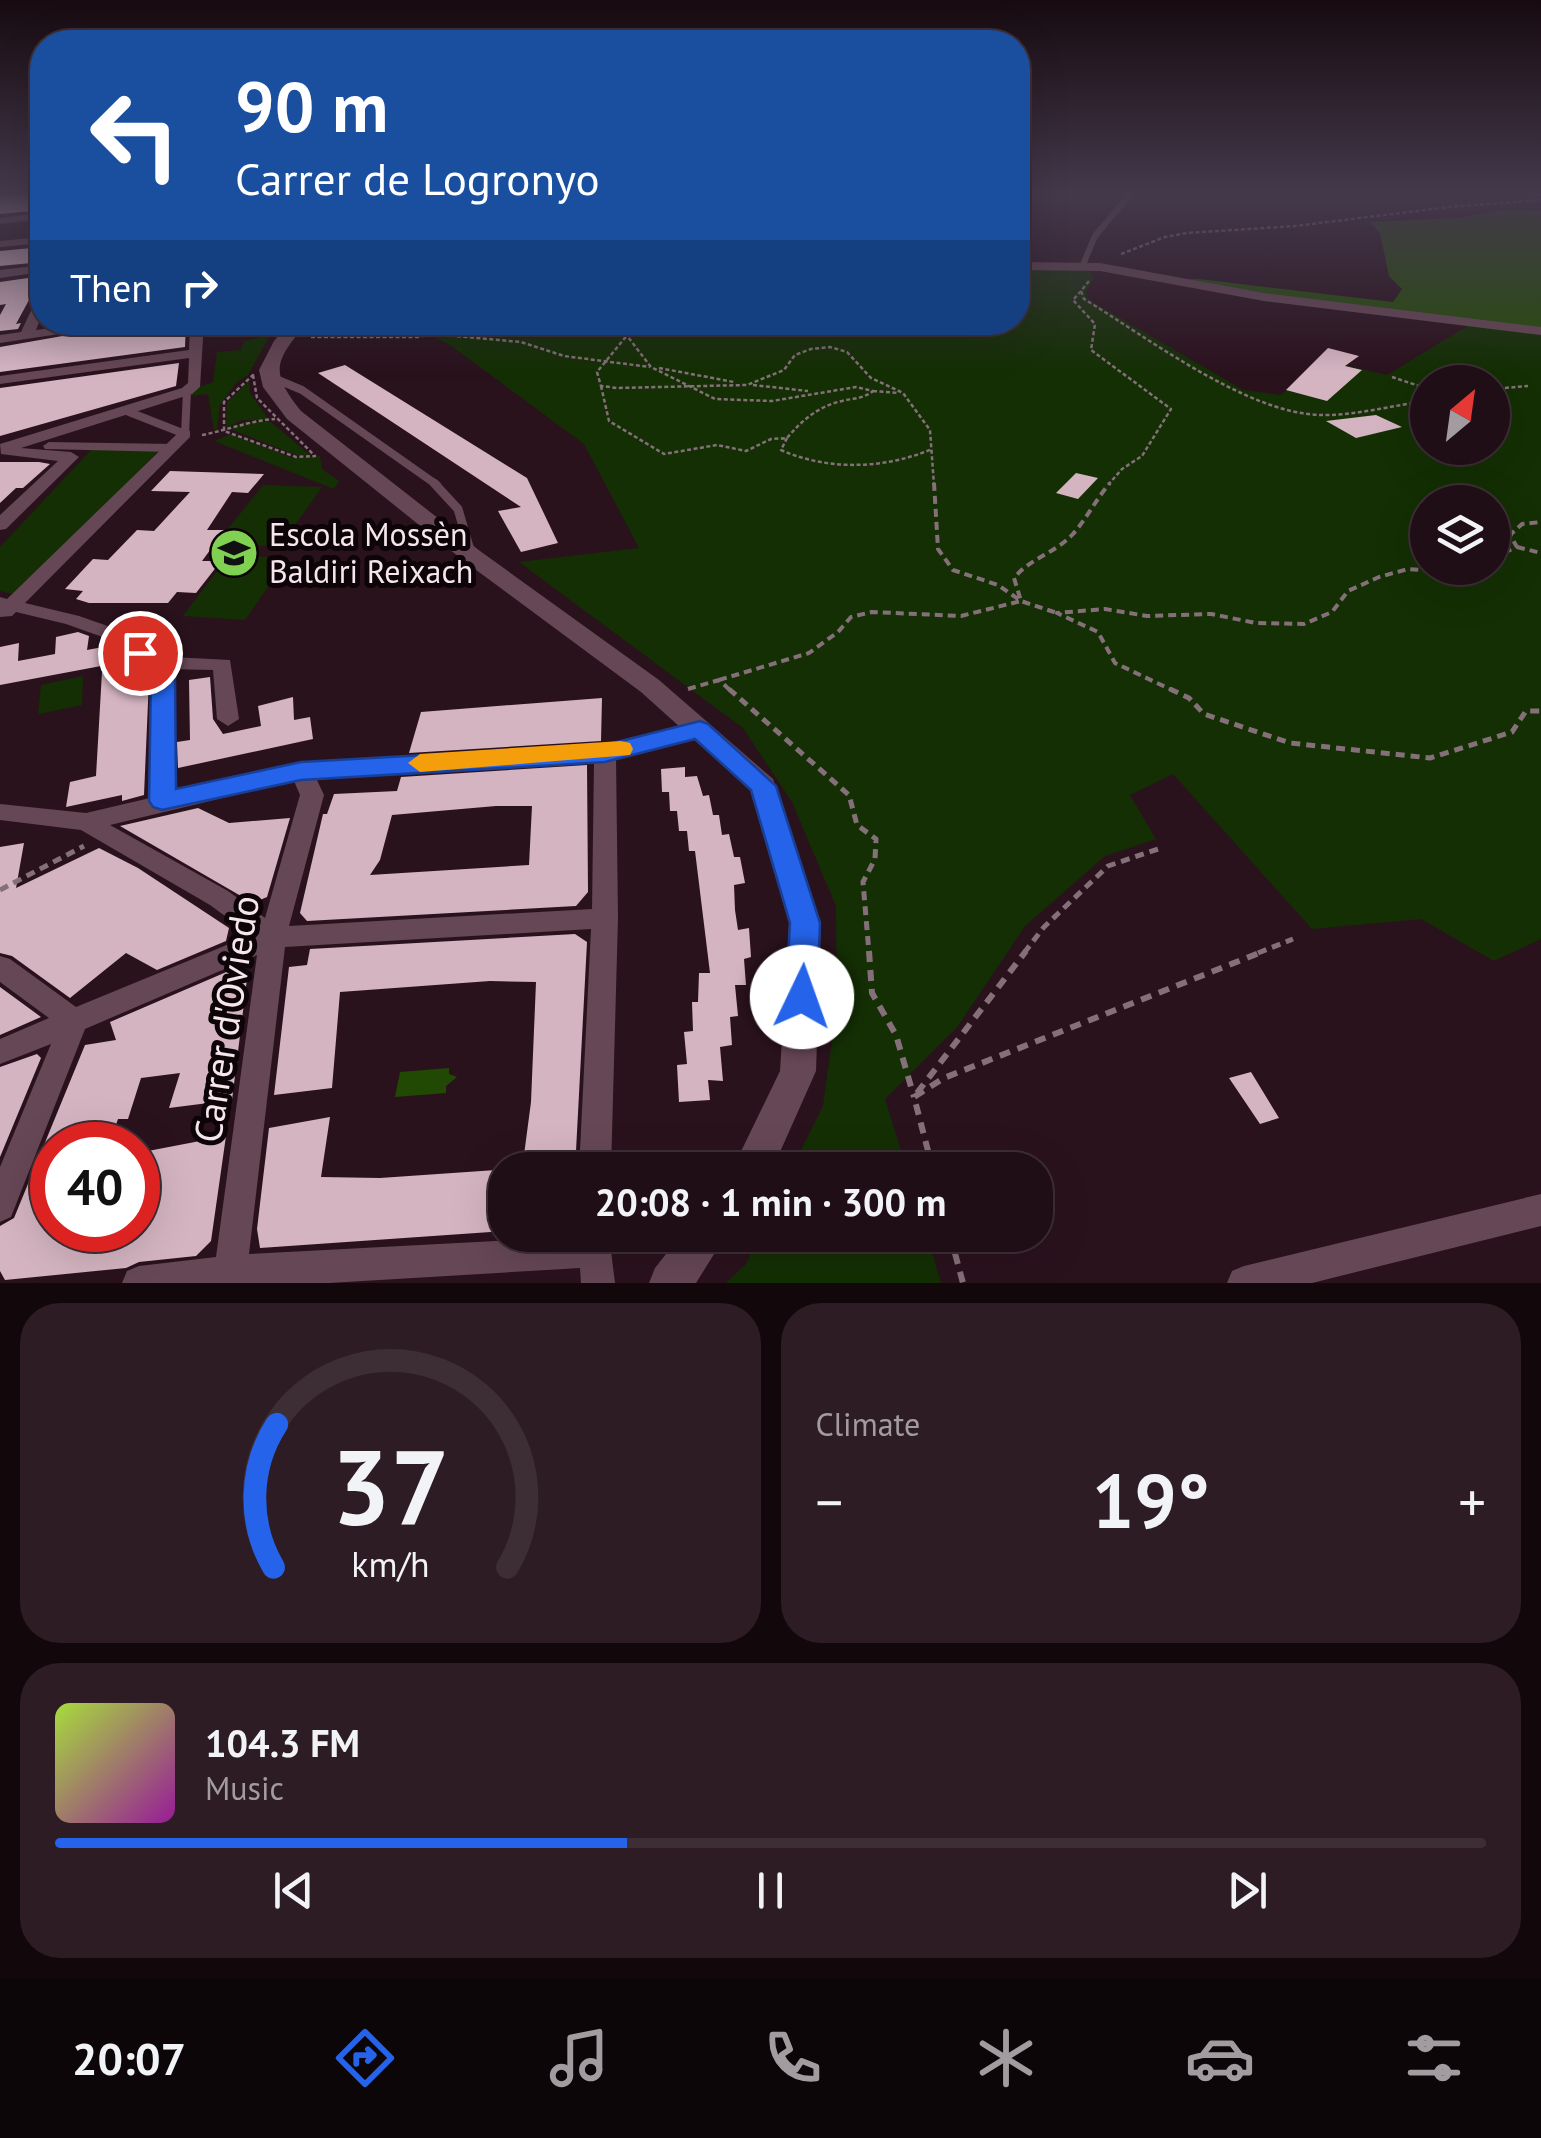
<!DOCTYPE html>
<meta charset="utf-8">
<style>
body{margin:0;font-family:"PT Sans",sans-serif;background:#2d1c23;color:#f1f3f6;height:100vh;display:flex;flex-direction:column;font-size:38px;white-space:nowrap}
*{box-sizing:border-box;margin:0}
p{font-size:32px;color:#a29ca1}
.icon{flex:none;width:55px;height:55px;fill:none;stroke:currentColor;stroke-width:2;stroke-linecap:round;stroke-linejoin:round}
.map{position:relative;height:1283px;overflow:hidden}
.sheet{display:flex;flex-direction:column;gap:20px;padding:20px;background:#12080c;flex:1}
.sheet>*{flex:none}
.guide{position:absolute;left:30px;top:30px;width:1000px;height:305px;border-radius:40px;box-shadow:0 10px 40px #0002,0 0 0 2px #3d2e35;background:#1a4fa0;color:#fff;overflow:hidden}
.needle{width:65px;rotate:29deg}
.buttons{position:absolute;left:1410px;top:365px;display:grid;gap:20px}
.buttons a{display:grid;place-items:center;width:100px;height:100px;border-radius:50%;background:#200e16;box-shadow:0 10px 40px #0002,0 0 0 2px #3d2e35;font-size:50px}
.speed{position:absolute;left:30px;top:1122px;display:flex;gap:20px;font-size:50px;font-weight:700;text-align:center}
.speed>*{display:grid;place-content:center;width:130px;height:130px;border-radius:50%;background:#200e16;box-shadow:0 10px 40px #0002,0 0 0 2px #3d2e35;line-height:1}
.speed .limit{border:15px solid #d22;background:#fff;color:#111}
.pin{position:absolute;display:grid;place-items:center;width:85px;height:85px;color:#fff;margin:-42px;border:5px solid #fff;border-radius:50%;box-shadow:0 2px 10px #0007}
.me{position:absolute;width:110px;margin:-55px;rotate:3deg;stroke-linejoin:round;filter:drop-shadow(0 0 8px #0008)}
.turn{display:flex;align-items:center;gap:35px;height:210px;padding:0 40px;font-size:45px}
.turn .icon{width:130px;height:130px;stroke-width:2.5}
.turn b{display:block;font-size:70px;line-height:85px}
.then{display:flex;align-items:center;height:95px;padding:0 40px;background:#0003;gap:20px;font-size:38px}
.big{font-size:75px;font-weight:700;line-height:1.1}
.sheet .card{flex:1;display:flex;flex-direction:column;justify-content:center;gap:15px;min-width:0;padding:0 35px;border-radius:40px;background:#2d1c23}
.sheet .dial{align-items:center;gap:0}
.dial svg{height:260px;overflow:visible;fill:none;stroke:#3d2e35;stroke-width:7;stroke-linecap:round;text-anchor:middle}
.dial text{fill:#f1f3f6;stroke:none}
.song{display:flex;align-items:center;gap:30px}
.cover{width:120px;height:120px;border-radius:15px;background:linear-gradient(135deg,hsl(80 70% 55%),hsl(300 70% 35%))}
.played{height:10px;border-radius:5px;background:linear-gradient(90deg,#2563eb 40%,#3d2e35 40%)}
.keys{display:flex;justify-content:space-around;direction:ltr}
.heat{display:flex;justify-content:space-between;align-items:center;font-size:55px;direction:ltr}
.sheet .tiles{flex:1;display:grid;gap:20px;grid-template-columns:1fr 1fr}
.card:last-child{grid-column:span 2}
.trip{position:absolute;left:488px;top:1152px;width:565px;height:100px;border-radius:40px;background:#200e16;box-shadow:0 10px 40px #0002,0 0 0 2px #3d2e35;font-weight:700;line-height:100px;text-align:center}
.tab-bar{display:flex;height:160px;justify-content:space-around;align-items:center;background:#0d0609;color:#a29ca1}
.tab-bar .icon{width:70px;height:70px}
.tab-bar .on{color:#2563eb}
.tab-bar b{font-size:45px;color:#f1f3f6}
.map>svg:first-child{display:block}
.green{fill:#142f04;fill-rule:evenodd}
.forest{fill:#254d09}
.water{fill:#214903}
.building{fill:#d4b4c1;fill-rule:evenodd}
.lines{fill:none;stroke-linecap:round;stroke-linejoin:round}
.path-far3{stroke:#85707a;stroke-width:2.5;stroke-dasharray:4 2.5;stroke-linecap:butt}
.path-far2{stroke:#85707a;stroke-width:4;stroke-dasharray:8 5;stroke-linecap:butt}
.path-far1{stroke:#85707a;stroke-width:5;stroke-dasharray:9 6;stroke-linecap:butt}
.path{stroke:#85707a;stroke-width:6;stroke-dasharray:11 8;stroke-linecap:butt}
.service-far2{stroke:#664755;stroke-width:6}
.service-far1{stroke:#664755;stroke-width:8}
.service{stroke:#664755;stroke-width:9}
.pedestrian{fill:#664755;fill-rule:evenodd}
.minor{fill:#664755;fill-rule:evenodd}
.tertiary{fill:#664755;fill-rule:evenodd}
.route{fill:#2563eb;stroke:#184099;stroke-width:2.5}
.slow{fill:#f59e0b}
.labels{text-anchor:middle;stroke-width:10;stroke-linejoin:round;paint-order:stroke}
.poi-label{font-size:32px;fill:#f6e5ec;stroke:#0c0407;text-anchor:start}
.near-street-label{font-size:38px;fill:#f6e5ec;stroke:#0c0407}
</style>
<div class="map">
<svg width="1541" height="1283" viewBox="0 0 1541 1283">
<rect width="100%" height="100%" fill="#2a121d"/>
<path class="green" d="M1018 269H1088L1094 278 1086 292 1088 299 1243 390 1281 395 1322 360 1387 375 1469 325 1541 333V939L1494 961 1421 919 1312 929 1173 774 1130 795 1156 839 1105 856 1025 926 958 1026 885 1099 907 1170H791L823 1106 837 1004 836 906 792 802 743 728 519 562 639 548 584 444 450 345 422 331 473 322H1018ZM1428 382H1492V448H1428ZM1428 502H1492V568H1428Z
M270 335 248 375 236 383 220 405 217 429 214 430 208 394 190 396 197 388 213 382 217 352 241 350 244 341Z
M249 381 250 393 269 420H242L226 428 227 402Z
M244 422H271L310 455H296L230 429Z
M231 434 293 458 320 456 322 469 339 481 334 489 214 441Z
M92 449 159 450 18 595 0 591V547Z
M263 485 322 487 280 546 215 545Z
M229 555 288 558 245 620 183 616Z
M83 676 82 705 38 714 41 685Z
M760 1235H927L941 1283H726L746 1264Z"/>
<path class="forest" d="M1508 209 1541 211V328L1336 304 1179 280 1199 279 1393 302 1402 289 1389 276 1380 233 1370 222 1459 218Z"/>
<path class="water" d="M449 1068V1074L457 1077 446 1086V1093L395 1097 400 1072Z"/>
<path class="building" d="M0 192H42V210L0 214Z
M42 247V262L0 266V251Z
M42 276 16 324 21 323 18 329 0 331V315L6 304 0 305V282Z
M142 322H186L185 347 0 372V347Z
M1328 348 1359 356 1345 366 1362 370 1327 401 1286 390Z
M179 363 176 386 0 436V388Z
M345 365 527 478 558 543 521 552 498 511 521 507 318 373Z
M1376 415 1402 427 1356 438 1326 421Z
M0 462H39L50 464 23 488H16L0 503Z
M170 471 264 474 248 493 232 492 207 530H225L202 561H221L196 593 177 592 168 603H89L76 599 83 591 65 589 93 559 108 560 137 530 154 531 190 492 151 491Z
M1076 473 1098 478 1078 499 1056 493Z
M78 632 89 636 87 650 103 647 101 666 0 685V647L19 643 18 661 55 654 56 637Z
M131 665 132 676 143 674 149 679 144 795 122 801V795L66 807 70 782 96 776 102 672Z
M210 677 213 719 223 734 261 726 258 706 293 697 294 720 310 717 313 739 178 768 177 742 190 740 189 680Z
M602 698 601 741 409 753 421 712Z
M587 765 588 892 576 906 307 921 300 913 323 814H327L334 794 397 791 401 777ZM496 806H532L529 865 370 875 380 860 392 815Z
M685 767V777L697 776 703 796 709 795 713 815H719L722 835 729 834 734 857H740L745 883 734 885 735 910 738 930 749 928 751 957 744 959 746 985H735L738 1016 730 1017 732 1045 720 1047 723 1081 708 1080 710 1100 679 1102 677 1065 687 1064 684 1032 693 1031 692 1002H698L699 973H710L695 851H689L687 831H679L677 811H670L669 792H662L661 769Z
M198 808 229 823 290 818 267 897 253 903 120 826Z
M24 843 16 888 99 848 138 868 229 928 226 941 157 970 126 953 70 998 12 956 0 953V847Z
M575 934 587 942 575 1170H522L531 1102 536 982 490 981 340 992 332 1088 274 1095 289 967 307 965 310 949Z
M231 970 248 971 232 1100 169 1108 180 1073 141 1078 128 1119H118L109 1145H52V1230H138V1193L148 1151 226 1136 211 1241 196 1256 139 1262 126 1268 5 1280 0 1271V1226L14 1218 85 1045 116 1040 110 1022Z
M0 987 41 1017 0 1035Z
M37 1054 41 1058 0 1157V1067Z
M1251 1072 1279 1118 1260 1124 1229 1078Z
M330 1117 321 1177 380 1178 496 1170 492 1205H505V1231L260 1248 257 1229 269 1128Z"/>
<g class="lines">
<path class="path-far3" d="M1146 194 1165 192
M1121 254 1165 237 1187 233 1295 226 1449 207 1541 200
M1089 281 1081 291 1084 299C1147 337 1246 413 1320 415 1355 416 1393 405 1428 401
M1081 291 1073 300 1095 324 1091 350 1171 409 1142 456 1122 469 1108 485
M606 322 633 328 597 372 601 386 617 388 747 385 784 370 795 355 811 349 830 347 847 352 871 378 903 393 930 430 934 485
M444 335 521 342 564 356 650 367
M311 337H418L484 322
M659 368 734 382
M253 375 257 398 315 456 296 457 224 431V402Z
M1392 377 1428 389
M753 385 808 391
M601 386 609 421 664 454 717 445 746 451 771 439 787 438C802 420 819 406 842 401 854 398 863 399 873 391L856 387 772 401 715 399 651 367 628 337
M1492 389 1528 386
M873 391 898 393
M202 435C228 430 248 421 275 419
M787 438 781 450C828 471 885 469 932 449"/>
<path class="path-far2" d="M934 483 938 549 953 570 998 585 1021 601 1057 613
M1517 547 1541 553
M1492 558 1517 547 1510 535 1522 524 1541 522
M719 680 809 653 838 632 851 617 872 612 961 616 1021 601 1014 578C1029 559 1055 553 1072 535 1086 520 1096 499 1110 483
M688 689 719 680 732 692
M1176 692 1115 663 1098 632 1057 613 1105 609 1147 616 1211 614 1256 623 1304 624 1332 612 1348 591 1379 577 1408 569 1449 572 1463 568"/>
<path class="path-far1" d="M729 689 849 795 857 825 876 839 875 859 863 882 869 953
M1170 689 1189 698 1204 714 1290 743 1430 758 1512 732 1526 711H1541
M0 890 84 846
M1024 953 1044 927 1108 866 1158 849
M1258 953 1293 939"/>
<path class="path" d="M869 951 872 993 896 1035 914 1097
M917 1093 1026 951
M933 1170 914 1097 944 1078 1264 951
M950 1235 963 1283"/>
<path class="service-far2" d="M1082 267 1095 236 1132 192"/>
<path class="service-far1" d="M271 377 302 390 437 485
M129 412 185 434 187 391"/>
<path class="service" d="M434 483 458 509 470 550"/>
<path class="pedestrian" d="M49 442 172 444 178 448 172 452 45 449 43 446Z"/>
<path class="minor" d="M42 213V219L0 224V218Z
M42 237V243L0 247V241Z
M1018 262 1100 263 1264 293 1541 327V335L1264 301 1100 271 1018 270Z
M42 265V272L0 278V270Z
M42 296V314L36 330 97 322H138L0 343V335L21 332 36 300Z
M190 322H204L200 387 192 394 21 448 71 452 79 457 6 529 0 530V515L58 461 1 454 0 444 182 388 188 383 189 358 0 384V376L189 350Z
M185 429 190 431V437L25 603 79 616 122 631 152 656 230 660 239 719 228 726 217 719 213 670 167 669 173 676 174 793 301 763 605 745 699 723 710 730 707 735 616 758 618 918 611 1170H579L591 929 285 947 249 1254 609 1235 615 1283H581L580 1268 329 1283H122L127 1271 139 1266 216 1257 257 955 85 1029 11 1217 0 1222V1167L51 1044 0 1064V1039L49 1018 0 982V956L10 959 76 1007 251 935 210 905 81 830 0 820V804L86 813 150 798 153 678 108 639 66 624 16 612 12 616 0 617V597L7 599 180 431ZM594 761 592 909 289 926 324 795 316 778ZM294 781 300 795 265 918 228 891 110 825Z
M1541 1194V1226L1312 1283H1227L1232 1271 1244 1266Z"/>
<path class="tertiary" d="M290 322H307C276 361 268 370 301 411L480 551 659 680 773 779 821 923 816 1071 772 1170H732L780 1071 789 923 750 790 641 692 464 561 287 419 263 387 259 370 274 341Z
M681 1235H726L696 1283H649L655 1268Z"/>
</g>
<linearGradient id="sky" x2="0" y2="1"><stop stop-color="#170a10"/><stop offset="0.52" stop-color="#44394c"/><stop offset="1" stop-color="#44394c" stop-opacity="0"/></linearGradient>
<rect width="1541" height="372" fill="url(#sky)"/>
<path class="route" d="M140 646 148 648 175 676 176 789 301 762 605 745 700 721 708 724 776 786 820 923 817 997 813 1006 802 1010 790 1006 786 997 790 923 751 790 695 739 605 762 301 780 162 810 153 807 149 801 151 678 128 653Z"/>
<path class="slow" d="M621 741 630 743 633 749 630 755 420 772 408 763 420 754Z"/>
<defs>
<g id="school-disc" transform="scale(2.5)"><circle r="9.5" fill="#80d051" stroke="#0c0407"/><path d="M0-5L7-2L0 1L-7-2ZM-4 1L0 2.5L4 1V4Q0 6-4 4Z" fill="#111"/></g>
</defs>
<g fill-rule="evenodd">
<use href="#school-disc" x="234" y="553"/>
</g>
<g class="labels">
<g class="poi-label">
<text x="269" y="546">Escola Mossèn<tspan x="269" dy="37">Baldiri Reixach</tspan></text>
</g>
<g class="near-street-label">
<text transform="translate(227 1019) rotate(-81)" y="13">Carrer d'Oviedo</text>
</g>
</g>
</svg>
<div class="buttons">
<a><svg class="needle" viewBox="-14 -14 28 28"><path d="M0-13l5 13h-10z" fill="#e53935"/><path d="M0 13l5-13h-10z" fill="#a29ca1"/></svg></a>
<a><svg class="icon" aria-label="layers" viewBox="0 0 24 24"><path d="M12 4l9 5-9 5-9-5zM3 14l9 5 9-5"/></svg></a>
</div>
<div class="speed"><div class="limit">40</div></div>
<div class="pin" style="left:140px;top:653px;background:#d93025"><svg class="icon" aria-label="arrive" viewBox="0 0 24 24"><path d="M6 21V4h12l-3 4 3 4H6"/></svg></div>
<svg class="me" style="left:802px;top:997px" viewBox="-20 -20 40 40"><circle r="19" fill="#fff"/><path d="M0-13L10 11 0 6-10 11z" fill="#2563eb"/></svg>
<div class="trip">20:08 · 1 min · 300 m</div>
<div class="guide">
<div class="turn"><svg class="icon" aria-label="left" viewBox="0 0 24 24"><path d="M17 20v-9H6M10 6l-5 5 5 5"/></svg><div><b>90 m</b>Carrer de Logronyo</div></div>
<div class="then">Then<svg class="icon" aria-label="right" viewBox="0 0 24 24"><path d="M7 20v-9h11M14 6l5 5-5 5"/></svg></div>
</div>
</div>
<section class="sheet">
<div class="tiles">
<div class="card dial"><svg viewBox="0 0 100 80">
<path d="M14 69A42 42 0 1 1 86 69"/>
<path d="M14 69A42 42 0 0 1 15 25" stroke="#2563eb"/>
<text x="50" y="56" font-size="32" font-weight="700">37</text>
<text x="50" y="72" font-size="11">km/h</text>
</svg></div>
<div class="card"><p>Climate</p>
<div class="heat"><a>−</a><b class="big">19°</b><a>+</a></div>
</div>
<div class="card">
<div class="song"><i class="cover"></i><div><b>104.3 FM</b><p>Music</p></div></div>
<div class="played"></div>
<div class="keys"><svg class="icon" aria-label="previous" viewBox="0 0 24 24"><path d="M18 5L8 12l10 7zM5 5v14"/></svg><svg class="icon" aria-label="pause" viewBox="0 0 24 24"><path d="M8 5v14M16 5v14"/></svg><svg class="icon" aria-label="next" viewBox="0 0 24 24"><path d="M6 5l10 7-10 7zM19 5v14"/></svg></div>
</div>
</div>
</section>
<nav class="tab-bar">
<b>20:07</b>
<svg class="icon on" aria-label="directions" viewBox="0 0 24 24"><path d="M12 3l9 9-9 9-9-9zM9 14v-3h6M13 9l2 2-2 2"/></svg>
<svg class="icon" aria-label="music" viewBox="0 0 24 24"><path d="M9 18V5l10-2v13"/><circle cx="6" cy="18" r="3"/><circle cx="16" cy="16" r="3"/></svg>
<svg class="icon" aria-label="phone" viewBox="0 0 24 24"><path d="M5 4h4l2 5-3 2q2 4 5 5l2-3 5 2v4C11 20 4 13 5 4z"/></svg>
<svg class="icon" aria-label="climate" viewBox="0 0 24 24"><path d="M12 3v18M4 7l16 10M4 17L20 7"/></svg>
<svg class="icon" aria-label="car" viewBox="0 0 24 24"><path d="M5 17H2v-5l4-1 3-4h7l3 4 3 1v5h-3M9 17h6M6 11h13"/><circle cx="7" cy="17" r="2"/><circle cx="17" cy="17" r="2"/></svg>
<svg class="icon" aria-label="filters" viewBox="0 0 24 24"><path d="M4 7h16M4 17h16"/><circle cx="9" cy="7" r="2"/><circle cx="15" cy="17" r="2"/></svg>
</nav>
